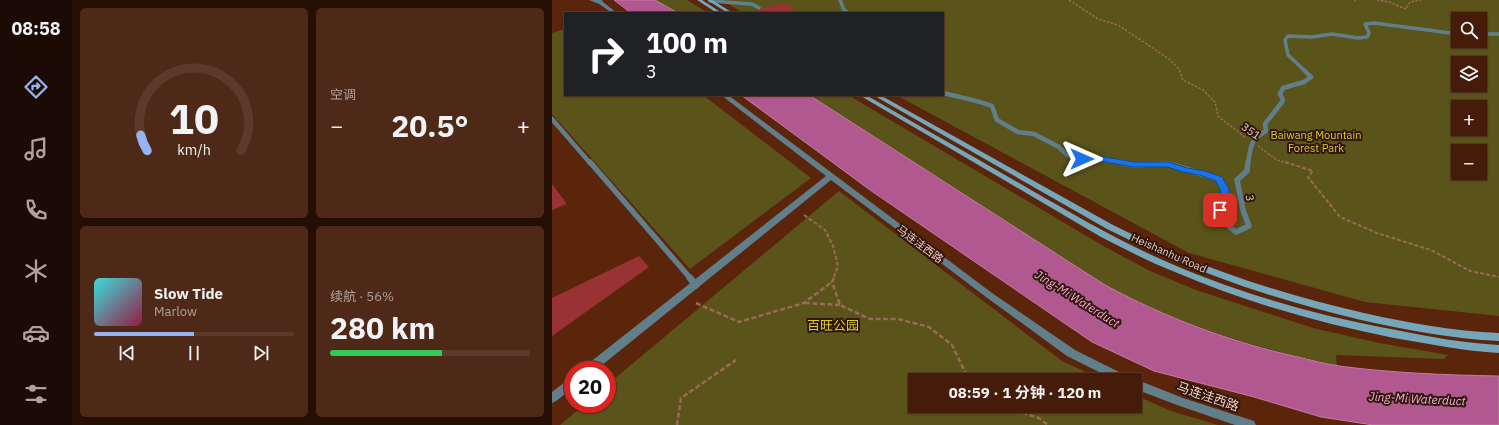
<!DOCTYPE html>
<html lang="zh">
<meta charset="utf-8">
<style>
body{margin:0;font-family:"IBM Plex Sans","Noto Sans SC",sans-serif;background:#4e2917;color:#f1f3f6;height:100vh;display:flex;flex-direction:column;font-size:15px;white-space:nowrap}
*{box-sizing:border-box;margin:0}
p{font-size:13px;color:#afa19c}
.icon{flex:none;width:22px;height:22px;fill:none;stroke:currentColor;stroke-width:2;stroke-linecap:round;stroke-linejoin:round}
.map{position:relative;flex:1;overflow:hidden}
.drawer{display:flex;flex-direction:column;gap:8px;padding:8px;background:#250f05;width:480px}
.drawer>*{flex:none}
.top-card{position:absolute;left:12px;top:12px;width:380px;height:84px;border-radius:0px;box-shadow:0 1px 3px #0004,0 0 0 1px #5c3a2a;background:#202124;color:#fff;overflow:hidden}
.tools{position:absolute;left:899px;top:12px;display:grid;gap:8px}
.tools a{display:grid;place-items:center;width:36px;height:36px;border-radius:0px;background:#441c09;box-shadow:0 1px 3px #0004,0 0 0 1px #5c3a2a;font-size:20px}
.speed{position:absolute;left:12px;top:361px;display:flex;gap:8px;font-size:20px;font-weight:700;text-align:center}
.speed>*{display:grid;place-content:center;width:52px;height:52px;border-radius:50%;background:#441c09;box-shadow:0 1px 3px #0004,0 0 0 1px #5c3a2a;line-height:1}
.speed .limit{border:6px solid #d22;background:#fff;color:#111}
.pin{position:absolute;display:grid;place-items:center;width:34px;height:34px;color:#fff;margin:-17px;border-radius:8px;box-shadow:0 2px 6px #0006}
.me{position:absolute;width:44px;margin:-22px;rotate:90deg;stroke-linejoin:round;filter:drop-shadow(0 0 3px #0008)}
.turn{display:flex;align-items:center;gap:14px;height:84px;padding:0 16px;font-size:18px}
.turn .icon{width:52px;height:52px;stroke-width:2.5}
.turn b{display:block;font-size:28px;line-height:34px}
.big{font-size:30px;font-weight:700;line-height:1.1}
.drawer .tile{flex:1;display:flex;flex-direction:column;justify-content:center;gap:6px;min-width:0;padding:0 14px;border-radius:6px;background:#4e2917}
.drawer .dial{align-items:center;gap:0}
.dial svg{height:104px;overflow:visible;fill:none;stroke:#5c3a2a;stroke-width:7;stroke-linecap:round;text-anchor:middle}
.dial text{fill:#f1f3f6;stroke:none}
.song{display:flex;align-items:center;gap:12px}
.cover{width:48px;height:48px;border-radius:6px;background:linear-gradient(135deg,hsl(180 70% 55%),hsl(340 70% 35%))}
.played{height:4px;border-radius:2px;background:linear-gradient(90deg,#95b2f1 50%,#5c3a2a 50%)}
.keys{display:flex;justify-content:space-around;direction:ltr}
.heat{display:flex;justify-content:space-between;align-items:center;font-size:22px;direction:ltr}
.charge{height:6px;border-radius:3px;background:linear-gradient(90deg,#34c759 56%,#5c3a2a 0)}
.drawer .tiles{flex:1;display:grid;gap:8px;grid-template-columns:repeat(2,1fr)}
.trip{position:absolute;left:356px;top:373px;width:234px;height:40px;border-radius:0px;background:#441c09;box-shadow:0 1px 3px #0004,0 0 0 1px #5c3a2a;font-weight:700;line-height:40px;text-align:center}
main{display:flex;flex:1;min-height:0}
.menu{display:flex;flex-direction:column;width:72px;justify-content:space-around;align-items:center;background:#1b0b04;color:#afa19c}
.menu .icon{width:28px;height:28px}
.menu .current{color:#95b2f1}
.menu b{font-size:18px;color:#f1f3f6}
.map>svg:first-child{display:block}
.green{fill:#5a541b;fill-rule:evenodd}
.water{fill:#b25891;stroke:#c57b9f}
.building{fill:#983234}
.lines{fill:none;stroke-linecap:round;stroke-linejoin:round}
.path-far2{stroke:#996a56;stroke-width:1.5;stroke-dasharray:2.5 1.5;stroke-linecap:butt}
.path-far1{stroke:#996a56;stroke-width:2;stroke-dasharray:4 2;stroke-linecap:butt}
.path{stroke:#996a56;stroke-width:2.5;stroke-dasharray:5 2.5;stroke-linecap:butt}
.service-far3{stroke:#607f8a;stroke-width:3.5}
.service-far2{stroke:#607f8a;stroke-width:4.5}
.service-far1{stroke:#607f8a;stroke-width:5.5}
.service{stroke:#607f8a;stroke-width:7}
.minor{fill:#607f8a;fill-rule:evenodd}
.secondary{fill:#75a6b9;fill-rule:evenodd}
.route{fill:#1a73e8;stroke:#114b97}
.labels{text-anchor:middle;stroke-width:4;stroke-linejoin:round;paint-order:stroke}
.street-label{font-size:11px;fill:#f0cdbf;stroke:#30170d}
.park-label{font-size:11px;fill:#dccc28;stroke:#30170d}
.water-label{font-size:12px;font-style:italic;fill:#f4acd7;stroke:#30170d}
.near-park-label{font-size:13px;fill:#dccc28;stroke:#30170d}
.near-street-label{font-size:13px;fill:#f0cdbf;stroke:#30170d}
</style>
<main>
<nav class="menu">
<b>08:58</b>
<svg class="icon current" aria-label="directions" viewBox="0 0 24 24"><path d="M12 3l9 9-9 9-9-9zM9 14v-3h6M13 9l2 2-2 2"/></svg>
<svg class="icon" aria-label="music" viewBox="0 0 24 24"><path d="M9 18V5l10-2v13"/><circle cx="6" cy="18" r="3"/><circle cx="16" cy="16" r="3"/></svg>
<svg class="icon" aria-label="phone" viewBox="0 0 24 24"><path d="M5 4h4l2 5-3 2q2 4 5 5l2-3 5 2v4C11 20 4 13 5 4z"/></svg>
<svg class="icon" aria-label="climate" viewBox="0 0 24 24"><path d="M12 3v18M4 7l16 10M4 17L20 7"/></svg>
<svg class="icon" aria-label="car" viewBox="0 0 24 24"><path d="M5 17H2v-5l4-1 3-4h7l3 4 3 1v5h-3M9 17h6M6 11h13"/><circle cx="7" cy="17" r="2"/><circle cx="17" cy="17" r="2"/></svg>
<svg class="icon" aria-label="filters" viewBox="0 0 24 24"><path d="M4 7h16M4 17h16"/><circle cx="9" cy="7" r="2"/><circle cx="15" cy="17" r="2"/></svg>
</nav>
<section class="drawer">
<div class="tiles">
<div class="tile dial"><svg viewBox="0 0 100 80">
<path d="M14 69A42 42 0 1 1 86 69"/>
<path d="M14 69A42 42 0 0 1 9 57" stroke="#95b2f1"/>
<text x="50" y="56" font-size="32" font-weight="700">10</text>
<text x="50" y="72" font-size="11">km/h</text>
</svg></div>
<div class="tile"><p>空调</p>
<div class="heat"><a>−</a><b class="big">20.5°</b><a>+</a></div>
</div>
<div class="tile">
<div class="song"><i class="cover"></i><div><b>Slow Tide</b><p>Marlow</p></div></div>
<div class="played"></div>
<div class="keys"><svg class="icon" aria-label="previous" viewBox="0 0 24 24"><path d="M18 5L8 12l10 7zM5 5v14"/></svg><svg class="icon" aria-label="pause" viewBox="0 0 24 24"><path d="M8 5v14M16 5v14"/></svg><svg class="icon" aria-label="next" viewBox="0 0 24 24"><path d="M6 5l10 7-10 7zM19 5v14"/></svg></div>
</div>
<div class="tile"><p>续航 · 56%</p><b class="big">280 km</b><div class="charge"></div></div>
</div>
</section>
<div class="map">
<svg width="947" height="425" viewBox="0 0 947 425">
<rect width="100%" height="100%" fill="#5b250c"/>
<path class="green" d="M103 0H135L156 13H126Z
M169 0H947V316L813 302 637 253 344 95H391V13H192ZM906 19H928V41H906ZM906 63H928V85H906ZM906 107H928V129H906ZM906 151H928V173H906Z
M13 29V95H151L259 178 138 269 0 114V33Z
M257 95H296L553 247 598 271 644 290 761 328 827 343 896 355 892 359 784 355 785 366C703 347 628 326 553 285Z
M287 191 510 361 551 380H363V406H583V395L619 411 666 425H8L33 404H55V385Z"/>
<path class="water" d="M62 0H103L126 13H79Z
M189 95H257L553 285C614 318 679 342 746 357 759 360 773 364 787 366 840 373 893 375 947 376V425H821L769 417 702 397 602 371 540 342 318 190Z"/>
<path class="building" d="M232 3 244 9 238 11 243 13H203V10L207 11 210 8Z
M0 184 15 204 0 210Z
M87 256 97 267 0 336V298Z"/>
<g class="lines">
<path class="path-far2" d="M517 0 546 19 566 25 617 59 627 69 631 80 651 90 663 102 666 116 694 138
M802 0H804
M825 0 837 2 854 9 858 2 869 0
M706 146 725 160 736 163"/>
<path class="path-far1" d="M733 162 761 171 756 177 788 217 825 233 879 250 918 271 947 277
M252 215 273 230 281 246 286 266 281 279"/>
<path class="path" d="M282 278 280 282 288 305 318 319H346L377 327 400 345 417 380
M144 303 187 322 252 303 280 282
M253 303 288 305
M404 380 416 377
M357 403 363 394
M449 406 487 418 496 425
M125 425 129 398 184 360"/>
<path class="service-far3" d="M288 0 292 10 296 13
M158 1 200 4 207 8
M928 34H947
M754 72 736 55 733 40 736 36 760 37 780 34 806 38 815 37 817 33 813 24 822 23 906 34"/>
<path class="service-far2" d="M391 93C407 97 424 100 440 106L445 120 466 132 482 134 507 147 515 155 531 159H547L573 163
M0 119 38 163
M696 163C699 146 698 140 714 131L713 124 730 102 731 100 728 94 731 88 752 82 759 77 753 71"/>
<path class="service-far1" d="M38 162 139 279
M567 162 582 165 617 164 667 179 673 189 674 200 669 210 671 221 684 232 697 226 691 210 685 180 695 171 696 162"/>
<path class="service" d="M138 278 144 285"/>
<path class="minor" d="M37 0H50L51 2 65 13H60L47 4Z
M169 95H176L440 293 523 350 577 377 578 380H563L515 356 434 297 279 180 44 370H31L32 367 274 176Z
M21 377V388L4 401 0 403V392L17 379Z
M583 379 631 398 702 421 704 425H683L625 405 583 389V380H581Z"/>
<path class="secondary" d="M145 0H150L170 13H165Z
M155 0H160L181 13H176Z
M307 95H314C369 127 424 158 479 190 516 211 553 233 591 251 671 289 757 314 844 330 878 337 912 343 947 345V353C912 351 877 344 842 338 767 323 693 302 623 272 597 262 573 249 549 237Z
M321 95H328L561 225C641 265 724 293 812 313 857 323 901 331 947 333V341C900 339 855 330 809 320 720 299 636 270 555 229Z"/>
</g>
<path class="route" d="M547 156 582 162H617L635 168 653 171 670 177 677 189 678 200 672 212H665L664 210 669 200 668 189 664 181 648 175 631 172 616 167H582L547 161 530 162 526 159 530 157Z"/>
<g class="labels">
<g class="street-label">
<text transform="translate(699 131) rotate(35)" y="4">351</text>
<text transform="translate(698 198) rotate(81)" y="4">3</text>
<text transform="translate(368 244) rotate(37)" y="4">马连洼西路</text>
<text transform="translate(617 253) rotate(24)" y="4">Heishanhu Road</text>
</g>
<g class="park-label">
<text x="764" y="139">Baiwang Mountain<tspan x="764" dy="13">Forest Park</tspan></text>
</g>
<g class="water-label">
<text transform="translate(525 299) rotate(32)" y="4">Jing-Mi Waterduct</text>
<text transform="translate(865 399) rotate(3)" y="4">Jing-Mi Waterduct</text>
</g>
<g class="near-park-label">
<text x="281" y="330">百旺公园</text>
</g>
<g class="near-street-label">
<text transform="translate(656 396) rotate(19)" y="5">马连洼西路</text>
</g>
</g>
</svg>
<div class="tools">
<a><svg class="icon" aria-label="search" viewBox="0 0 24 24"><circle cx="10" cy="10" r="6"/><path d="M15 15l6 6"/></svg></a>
<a><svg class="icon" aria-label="layers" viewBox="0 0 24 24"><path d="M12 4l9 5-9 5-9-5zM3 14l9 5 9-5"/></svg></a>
<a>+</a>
<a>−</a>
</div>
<div class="speed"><div class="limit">20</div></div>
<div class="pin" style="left:668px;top:210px;background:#d93025"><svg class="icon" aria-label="arrive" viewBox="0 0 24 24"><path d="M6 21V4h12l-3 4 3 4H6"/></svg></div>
<svg class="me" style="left:530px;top:159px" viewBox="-20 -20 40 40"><path d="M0-17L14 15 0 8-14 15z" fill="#1a73e8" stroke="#fff" stroke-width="4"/></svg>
<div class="trip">08:59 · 1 分钟 · 120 m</div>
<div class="top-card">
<div class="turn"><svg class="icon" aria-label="right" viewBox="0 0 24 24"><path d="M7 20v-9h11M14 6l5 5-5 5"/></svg><div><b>100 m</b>3</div></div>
</div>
</div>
</main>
